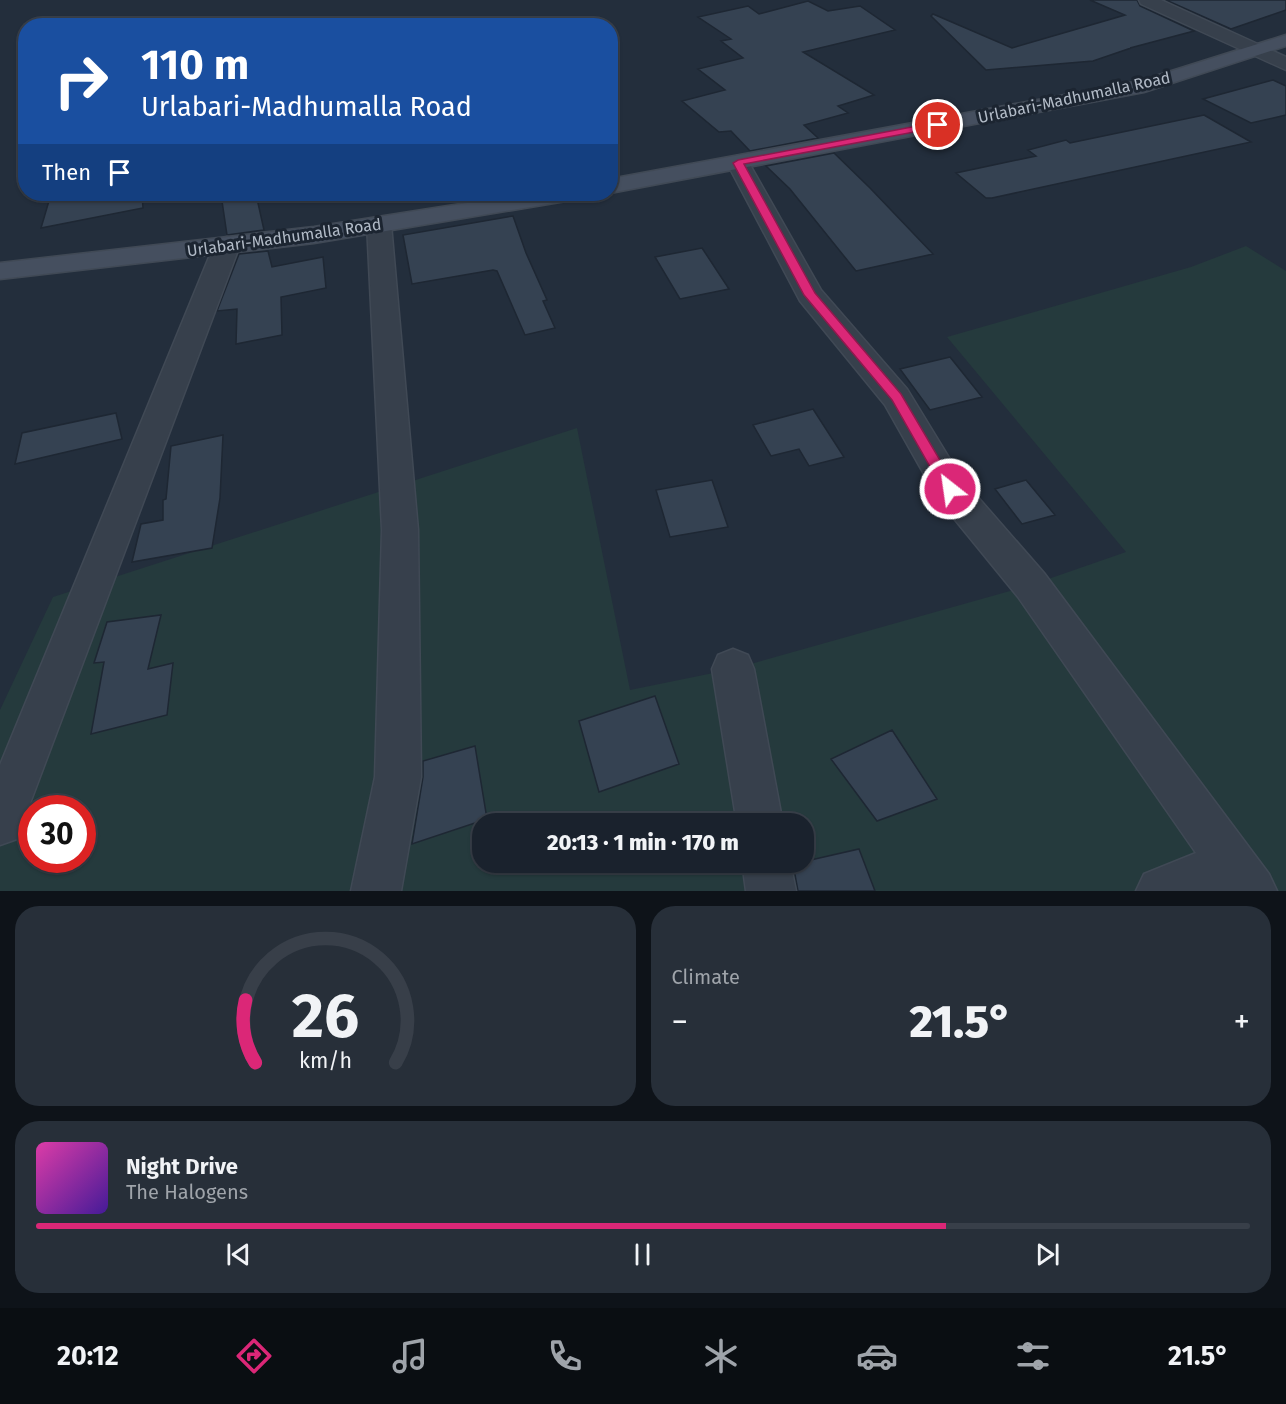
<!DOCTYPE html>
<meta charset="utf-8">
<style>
body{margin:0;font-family:"Fira Sans",sans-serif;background:#272f39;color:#f1f3f6;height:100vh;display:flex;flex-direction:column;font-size:22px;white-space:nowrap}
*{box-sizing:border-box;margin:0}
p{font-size:20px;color:#9fa4aa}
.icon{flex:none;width:33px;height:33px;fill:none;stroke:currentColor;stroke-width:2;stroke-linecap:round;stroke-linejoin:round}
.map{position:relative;height:891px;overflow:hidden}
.side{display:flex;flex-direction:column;gap:15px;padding:15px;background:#0e1319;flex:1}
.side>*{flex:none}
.hud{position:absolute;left:18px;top:18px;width:600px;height:183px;border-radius:24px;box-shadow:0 2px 4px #0004,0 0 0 2px #383f49;background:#1a4fa0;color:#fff;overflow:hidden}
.speed{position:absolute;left:18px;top:795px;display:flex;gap:12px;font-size:30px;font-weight:700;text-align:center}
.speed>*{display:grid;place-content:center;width:78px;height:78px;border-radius:50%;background:#1a222d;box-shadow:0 2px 4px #0004,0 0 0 2px #383f49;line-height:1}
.speed .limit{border:9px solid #d22;background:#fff;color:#111}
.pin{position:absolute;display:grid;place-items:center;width:51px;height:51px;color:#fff;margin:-26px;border:3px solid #fff;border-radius:50%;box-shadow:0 2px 6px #0007}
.me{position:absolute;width:66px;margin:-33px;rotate:330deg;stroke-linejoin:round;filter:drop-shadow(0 0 4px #0008)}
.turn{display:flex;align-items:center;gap:21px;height:126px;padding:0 24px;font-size:27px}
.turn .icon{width:78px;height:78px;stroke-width:2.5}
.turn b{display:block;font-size:42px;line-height:51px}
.then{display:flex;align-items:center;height:57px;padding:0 24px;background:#0003;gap:12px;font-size:22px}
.big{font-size:45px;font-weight:800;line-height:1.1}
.side .widget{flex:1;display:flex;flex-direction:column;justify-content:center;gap:9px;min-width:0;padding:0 21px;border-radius:24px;background:#272f39}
.side .dial{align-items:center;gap:0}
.dial svg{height:156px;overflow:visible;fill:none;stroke:#383f49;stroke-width:7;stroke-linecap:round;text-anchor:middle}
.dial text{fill:#f1f3f6;stroke:none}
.song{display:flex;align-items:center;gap:18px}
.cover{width:72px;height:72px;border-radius:9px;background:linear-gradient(135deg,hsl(320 70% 55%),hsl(260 70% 35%))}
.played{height:6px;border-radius:3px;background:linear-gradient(90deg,#db2777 75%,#383f49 75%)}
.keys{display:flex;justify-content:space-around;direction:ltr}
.heat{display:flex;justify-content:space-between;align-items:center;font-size:33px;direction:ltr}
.side .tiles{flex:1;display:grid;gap:15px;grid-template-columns:1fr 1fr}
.widget:last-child{grid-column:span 2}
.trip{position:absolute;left:472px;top:813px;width:342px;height:60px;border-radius:24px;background:#1a222d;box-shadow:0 2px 4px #0004,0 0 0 2px #383f49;font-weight:800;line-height:60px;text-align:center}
.dock{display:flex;height:96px;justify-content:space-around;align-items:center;background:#0a0e12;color:#9fa4aa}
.dock .icon{width:42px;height:42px}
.dock .selected{color:#db2777}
.dock b{font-size:27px;color:#f1f3f6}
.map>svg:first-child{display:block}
.green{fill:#253a3d;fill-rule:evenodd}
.building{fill:#354252;stroke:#1e2733;stroke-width:1.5}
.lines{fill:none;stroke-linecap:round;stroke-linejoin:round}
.street-casing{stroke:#404955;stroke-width:3}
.secondary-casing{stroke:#404955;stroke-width:3}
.street{fill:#37404c;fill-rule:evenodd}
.secondary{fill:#454f5f;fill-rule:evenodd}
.route{fill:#db2777;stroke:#8e194d;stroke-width:1.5}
.labels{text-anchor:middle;stroke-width:6;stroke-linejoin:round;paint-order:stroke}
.far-street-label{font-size:16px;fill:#b2bbc7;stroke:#1c2531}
</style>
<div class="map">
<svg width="1286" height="891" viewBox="0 0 1286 891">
<rect width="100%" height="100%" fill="#232e3c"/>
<path class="green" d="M1246 246 1286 271V891H0V710L53 597 577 428 630 690 733 669 1031 585 1126 552 947 337 1191 267ZM32 808H82V860H32ZM483 824H804V862H483Z"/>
<path class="building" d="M1090 0H1137L1140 6 1194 31 1130 48H1131L1093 61 986 70 931 16 933 14 1012 48 1125 15Z
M1166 0H1286V10L1231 29Z
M808 1 828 11 860 6 895 30 803 52 874 95 838 106 848 113 804 125 818 138 750 151 731 131 719 132 682 101 725 90 698 69 743 58 721 41 731 39 698 17 748 6 759 14Z
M1273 80 1286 86V115L1251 123 1203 99Z
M1204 115 1251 142 992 198H986L956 173 1036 156 1028 150 1066 140 1070 143Z
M834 153 870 188 933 254 856 271 790 189 766 166Z
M51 194H142L143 208 41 228Z
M256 194 264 230 227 235 222 201Z
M513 216 526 253 547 300 543 301 555 328 525 335 497 271 493 270 412 284 403 235Z
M702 248 729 289 680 299 655 257Z
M268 251 272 267 323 257 326 288 281 297 282 335 236 344 237 309 217 311 239 254Z
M950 357 982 397 930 410 900 369Z
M813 409 844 457 809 466 799 449 771 456 753 425Z
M116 413 122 439 15 464 22 433Z
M223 435 220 498 212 548 132 562 141 524 163 520V500L166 499 171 446Z
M712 480 728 527 670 537 656 490Z
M1026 480 1055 515 1022 524 995 489Z
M161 615 148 669 173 663 167 715 91 734 104 662 94 663 107 622Z
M655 696 679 764 599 792 579 721Z
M892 730 937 799 877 821 831 759Z
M475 746 487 819 412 844 423 777V761Z
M859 849 875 891H798L793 864Z"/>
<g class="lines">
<g class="street-casing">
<path id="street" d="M1139 0H1161L1286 57V70L1141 4Z
M738 156 746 158 749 163 821 290 907 389 962 479 1044 573 1269 874 1277 891H1136L1144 874 1196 853 1018 597 938 499 885 405 800 301 727 163 730 158Z
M379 217 388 219 391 224 418 530 421 777 401 891H351L375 777 382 530 367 224 370 219Z
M227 237 236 240 240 245 23 822 17 839 0 845V765L214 245 218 240Z
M733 649 748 655 754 669 783 824H737L712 669 718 655Z
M742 862H790L796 891H746Z"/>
</g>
<g class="secondary-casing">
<path id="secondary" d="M1286 35V46L1144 92 610 193V179L1140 81Z
M525 194H578L574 199 566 201 314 243 0 279V263L314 227Z"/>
</g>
<use href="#street" class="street"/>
<use href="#secondary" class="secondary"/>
</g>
<path class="route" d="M938 122 941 123V127L744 164 815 293 901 394 957 489 955 493H945L892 400 804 295 733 163 738 160Z"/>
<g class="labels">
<g class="far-street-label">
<text transform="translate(1074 97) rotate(-12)" y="6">Urlabari-Madhumalla Road</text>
<text transform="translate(284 237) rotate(-8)" y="6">Urlabari-Madhumalla Road</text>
</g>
</g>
</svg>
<div class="speed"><div class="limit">30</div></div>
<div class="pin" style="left:938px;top:125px;background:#d93025"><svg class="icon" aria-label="arrive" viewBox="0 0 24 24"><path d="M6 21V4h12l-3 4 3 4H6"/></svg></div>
<svg class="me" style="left:950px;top:489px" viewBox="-20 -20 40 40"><circle r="17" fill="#db2777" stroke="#fff" stroke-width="3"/><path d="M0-11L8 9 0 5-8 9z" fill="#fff"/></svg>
<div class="trip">20:13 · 1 min · 170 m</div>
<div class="hud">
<div class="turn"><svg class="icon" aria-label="right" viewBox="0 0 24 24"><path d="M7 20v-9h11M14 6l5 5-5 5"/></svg><div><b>110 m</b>Urlabari-Madhumalla Road</div></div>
<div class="then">Then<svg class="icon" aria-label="arrive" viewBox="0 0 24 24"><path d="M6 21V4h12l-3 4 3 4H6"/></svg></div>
</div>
</div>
<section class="side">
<div class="tiles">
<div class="widget dial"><svg viewBox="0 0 100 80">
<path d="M14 69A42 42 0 1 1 86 69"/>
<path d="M14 69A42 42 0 0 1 9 37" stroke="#db2777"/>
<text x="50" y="56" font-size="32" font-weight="700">26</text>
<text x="50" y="72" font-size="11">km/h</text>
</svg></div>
<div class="widget"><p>Climate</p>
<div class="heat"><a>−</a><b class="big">21.5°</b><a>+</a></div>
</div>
<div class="widget">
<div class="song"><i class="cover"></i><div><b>Night Drive</b><p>The Halogens</p></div></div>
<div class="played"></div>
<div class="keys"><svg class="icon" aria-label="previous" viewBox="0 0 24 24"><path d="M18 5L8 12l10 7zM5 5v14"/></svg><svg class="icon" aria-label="pause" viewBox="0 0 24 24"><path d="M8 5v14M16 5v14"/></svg><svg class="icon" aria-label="next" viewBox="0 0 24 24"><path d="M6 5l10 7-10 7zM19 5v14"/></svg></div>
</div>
</div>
</section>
<nav class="dock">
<b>20:12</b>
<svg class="icon selected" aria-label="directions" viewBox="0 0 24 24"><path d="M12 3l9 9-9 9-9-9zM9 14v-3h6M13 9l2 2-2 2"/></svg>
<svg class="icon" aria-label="music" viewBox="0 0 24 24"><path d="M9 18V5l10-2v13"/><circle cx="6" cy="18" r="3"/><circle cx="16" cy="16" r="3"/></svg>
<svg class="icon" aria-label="phone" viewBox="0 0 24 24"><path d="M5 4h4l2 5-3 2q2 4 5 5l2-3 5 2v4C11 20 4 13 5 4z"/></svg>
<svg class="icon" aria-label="climate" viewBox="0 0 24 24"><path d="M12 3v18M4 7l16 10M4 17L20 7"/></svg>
<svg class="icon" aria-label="car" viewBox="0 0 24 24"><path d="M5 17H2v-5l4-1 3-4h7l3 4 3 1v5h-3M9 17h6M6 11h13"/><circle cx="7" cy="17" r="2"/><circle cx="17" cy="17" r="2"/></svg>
<svg class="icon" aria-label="filters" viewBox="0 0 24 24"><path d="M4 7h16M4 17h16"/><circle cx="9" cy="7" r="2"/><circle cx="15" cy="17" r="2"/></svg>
<b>21.5°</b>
</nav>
